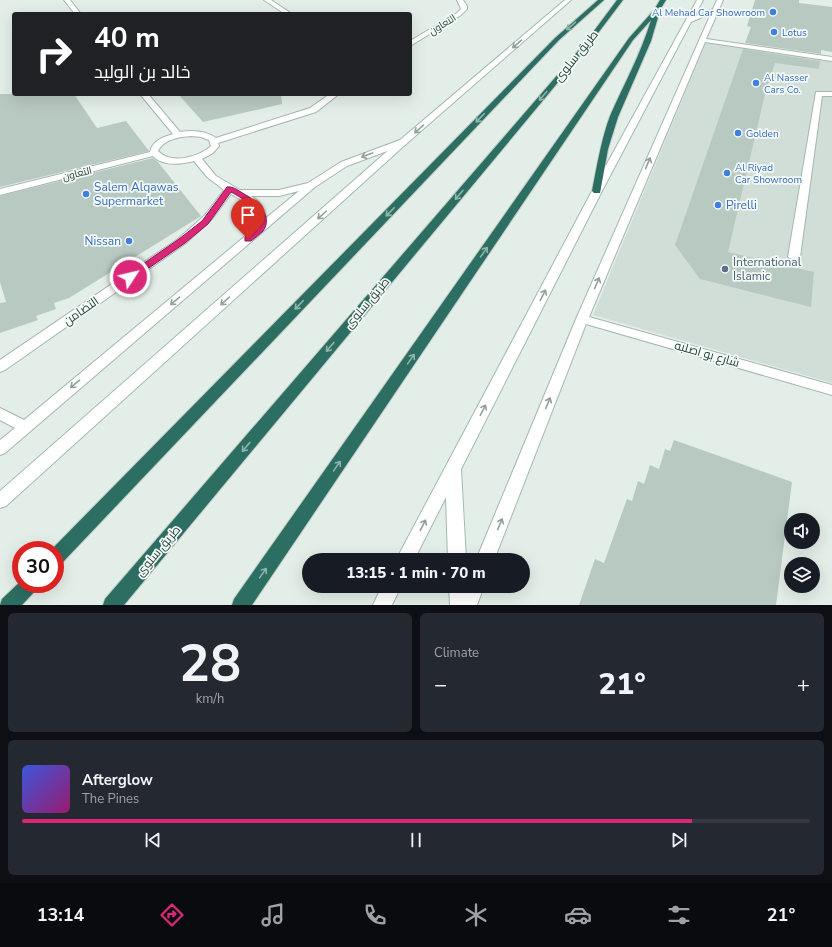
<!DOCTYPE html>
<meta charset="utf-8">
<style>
body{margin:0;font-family:"Nunito Sans",Cairo,sans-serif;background:#242831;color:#f1f3f6;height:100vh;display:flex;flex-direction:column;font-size:15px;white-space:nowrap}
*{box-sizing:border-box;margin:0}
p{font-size:13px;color:#9ea1a6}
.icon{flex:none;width:22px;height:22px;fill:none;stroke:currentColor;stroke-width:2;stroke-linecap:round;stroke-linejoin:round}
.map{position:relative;height:605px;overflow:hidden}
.panel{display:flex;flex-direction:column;gap:8px;padding:8px;background:#0d0f14;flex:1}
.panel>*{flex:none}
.guide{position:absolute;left:12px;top:12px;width:400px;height:84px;border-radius:4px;box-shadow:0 4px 16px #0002;background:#202124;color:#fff;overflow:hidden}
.tools{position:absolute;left:784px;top:513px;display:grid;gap:8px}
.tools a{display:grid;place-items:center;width:36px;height:36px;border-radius:50%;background:#171b24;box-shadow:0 4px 16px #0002;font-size:20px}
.speed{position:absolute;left:12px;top:541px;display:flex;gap:8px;font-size:20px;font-weight:700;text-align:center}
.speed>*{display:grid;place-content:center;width:52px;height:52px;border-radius:50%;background:#171b24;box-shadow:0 4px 16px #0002;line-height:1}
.speed .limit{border:6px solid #d22;background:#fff;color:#111}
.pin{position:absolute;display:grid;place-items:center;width:34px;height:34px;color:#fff;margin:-41px -17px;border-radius:50% 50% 50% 0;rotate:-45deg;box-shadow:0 0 4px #0007}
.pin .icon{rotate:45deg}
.me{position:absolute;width:44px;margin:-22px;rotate:55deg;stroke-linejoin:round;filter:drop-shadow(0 0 3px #0008)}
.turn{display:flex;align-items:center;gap:14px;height:84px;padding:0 16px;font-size:18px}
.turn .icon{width:52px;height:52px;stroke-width:2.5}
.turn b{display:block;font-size:28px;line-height:34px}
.big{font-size:30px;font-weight:800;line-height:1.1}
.panel .tile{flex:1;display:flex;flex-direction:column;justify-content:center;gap:6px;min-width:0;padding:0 14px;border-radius:6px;background:#242831}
.panel .dial{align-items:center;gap:0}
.dial b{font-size:52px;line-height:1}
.song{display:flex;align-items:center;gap:12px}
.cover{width:48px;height:48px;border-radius:6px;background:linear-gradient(135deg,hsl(230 70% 55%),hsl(320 70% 35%))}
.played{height:4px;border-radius:2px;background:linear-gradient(90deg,#db2777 85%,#363941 85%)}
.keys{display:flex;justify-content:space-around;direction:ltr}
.heat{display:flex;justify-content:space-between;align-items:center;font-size:22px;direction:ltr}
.panel .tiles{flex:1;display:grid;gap:8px;grid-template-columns:1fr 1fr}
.tile:last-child{grid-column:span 2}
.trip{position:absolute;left:302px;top:553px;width:228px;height:40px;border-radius:20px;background:#171b24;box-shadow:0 4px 16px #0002;font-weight:800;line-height:40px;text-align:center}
.dock{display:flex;height:64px;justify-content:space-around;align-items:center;background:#090b0e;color:#9ea1a6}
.dock .icon{width:28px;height:28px}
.dock .selected{color:#db2777}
.dock b{font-size:18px;color:#f1f3f6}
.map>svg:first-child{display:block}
.built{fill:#d1ded8}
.building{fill:#b8c9c2}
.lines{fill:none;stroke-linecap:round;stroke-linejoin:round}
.service-casing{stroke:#a5b6b0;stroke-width:2}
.minor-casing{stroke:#a5b6b0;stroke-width:2}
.secondary-casing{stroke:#a1bab1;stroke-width:2}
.motorway-casing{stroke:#c1cac7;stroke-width:2}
.service{fill:#fff;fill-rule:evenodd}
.minor{fill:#fff;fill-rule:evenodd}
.secondary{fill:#fff;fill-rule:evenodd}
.motorway{fill:#2c6e61;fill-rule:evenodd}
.oneway{stroke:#90b4ac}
.oneway2{stroke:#90a09c}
.route{fill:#db2777;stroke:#8e194d}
.shop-dot{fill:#3f7fe0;stroke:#f4faf7;stroke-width:1.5}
.service-dot{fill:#5c6f8a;stroke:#f4faf7;stroke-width:1.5}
.labels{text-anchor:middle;stroke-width:3.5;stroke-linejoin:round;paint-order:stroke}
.far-shop-label{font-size:10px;fill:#366cbe;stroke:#f4faf7;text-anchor:start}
.far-street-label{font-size:10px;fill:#214038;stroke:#f4faf7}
.street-label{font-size:12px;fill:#214038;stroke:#f4faf7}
.shop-label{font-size:12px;fill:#366cbe;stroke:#f4faf7;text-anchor:start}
.service-label{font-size:12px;fill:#4e5e75;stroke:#f4faf7;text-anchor:start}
</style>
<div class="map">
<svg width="832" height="605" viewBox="0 0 832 605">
<rect width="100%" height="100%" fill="#e3eee9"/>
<path class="built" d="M706 42 832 60V383L593 315Z"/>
<path class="building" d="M755 0H799V3L832 7V52L821 50V54L745 43 751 27 747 26Z
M743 49 820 61 819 69 775 63 766 90 728 252 814 272 811 307 700 279 675 245Z
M0 94H74L97 128 126 121 149 151 0 187Z
M178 94H281L282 104 203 122Z
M153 158 158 162 201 216 69 298 54 303 56 309 36 316 38 320 0 333V303L6 302 0 282V196Z
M674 440 792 482 776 605H579L595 559 604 563 627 499 632 501 638 481 644 484 650 465 659 469 665 449 670 451Z"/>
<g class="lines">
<g class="service-casing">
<path id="service" d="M816 92H832V96H822L800 257 794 260 788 257Z"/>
</g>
<g class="minor-casing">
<path id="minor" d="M64 0H70L81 14H75Z
M264 0H271L292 14H285Z
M457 0H463L467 6V9L461 15 410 46V41L457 13 461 9Z
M717 0H723L706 39 832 57V61L705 42 589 317 832 385V395L586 324 494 560H476L576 319Z
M140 94H148L180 132C192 130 206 131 216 138L310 108 330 94H339L316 112 218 143 219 146 213 153 202 159 216 176 240 190H279L308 183 341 162 400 140 403 139 407 142 406 144 347 166 315 187 5 453 0 455V440L15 428 0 420V408L24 420 255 228 256 218 252 206 231 194 212 219 186 243 5 370 0 372V360L178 239 205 215 224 190 207 177 194 161C182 164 163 167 153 156L0 195V189L150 152C152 141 163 137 173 134ZM191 136 201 137 209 140 211 146C199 157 171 165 158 151 164 139 179 137 191 136ZM299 191 266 218C264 208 260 201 251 196H279Z
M466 586H484L477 605H459Z"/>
</g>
<g class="secondary-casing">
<path id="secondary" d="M565 0H571L406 144 6 506 0 508V491L400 140Z
M697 0H703L694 17 713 9 718 10 691 22 602 191 461 469 466 560H448L446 497 414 560H396L592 191Z
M382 586H401L392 605H373Z
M449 586H467L468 605H450Z"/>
</g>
<g class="motorway-casing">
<path id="motorway" d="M598 0H604L559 40 61 564 55 566V550H51L555 38Z
M617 0H623L589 45 124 605H103L105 599 585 43Z
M660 0H666L658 13 659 14 651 41 618 117 608 149 600 193H594L592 191C597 166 601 140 610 116 624 84 641 54 651 20L633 40 252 605H232L234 599 629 38 654 10Z
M21 581V584H39L36 590 22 605H0L2 599Z"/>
</g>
<use href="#service" class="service"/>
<use href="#minor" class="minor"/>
<use href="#secondary" class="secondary"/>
<use href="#motorway" class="motorway"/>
</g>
<defs><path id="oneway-shaft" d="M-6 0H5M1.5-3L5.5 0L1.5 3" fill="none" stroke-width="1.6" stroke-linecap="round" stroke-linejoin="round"/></defs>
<g class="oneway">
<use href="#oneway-shaft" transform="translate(571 26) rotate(139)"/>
<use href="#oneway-shaft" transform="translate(543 96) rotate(130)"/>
<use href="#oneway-shaft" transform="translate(480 118) rotate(134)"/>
<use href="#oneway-shaft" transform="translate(459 195) rotate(130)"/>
<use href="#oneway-shaft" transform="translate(390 212) rotate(134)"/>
<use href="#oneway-shaft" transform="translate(484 252) rotate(-55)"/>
<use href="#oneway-shaft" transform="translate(299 305) rotate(134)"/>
<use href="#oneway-shaft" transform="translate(330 347) rotate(130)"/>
<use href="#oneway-shaft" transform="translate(411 359) rotate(-55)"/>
<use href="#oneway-shaft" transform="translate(246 447) rotate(130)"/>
<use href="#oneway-shaft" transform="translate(337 466) rotate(-55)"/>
<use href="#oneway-shaft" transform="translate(263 573) rotate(-55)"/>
</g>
<g class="oneway2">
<use href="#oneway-shaft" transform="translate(517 44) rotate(139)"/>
<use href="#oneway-shaft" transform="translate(419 129) rotate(139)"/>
<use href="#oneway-shaft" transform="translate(367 155) rotate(160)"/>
<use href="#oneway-shaft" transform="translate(648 163) rotate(-67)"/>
<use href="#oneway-shaft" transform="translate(322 215) rotate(138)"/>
<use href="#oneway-shaft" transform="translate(597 283) rotate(-67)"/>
<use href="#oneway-shaft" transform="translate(543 295) rotate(-63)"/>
<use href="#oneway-shaft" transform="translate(175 301) rotate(140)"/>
<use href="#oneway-shaft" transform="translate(225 301) rotate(138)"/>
<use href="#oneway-shaft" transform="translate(75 384) rotate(140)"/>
<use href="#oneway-shaft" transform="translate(548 403) rotate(-68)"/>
<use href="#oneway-shaft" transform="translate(483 410) rotate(-63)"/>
<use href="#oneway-shaft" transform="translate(500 524) rotate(-68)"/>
<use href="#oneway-shaft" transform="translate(423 525) rotate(-63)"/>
</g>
<path class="route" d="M227 187C233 186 239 191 244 194 256 200 274 216 263 231 260 234 255 238 251 241H245V237C248 235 253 232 255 229 269 213 242 198 231 192L208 224 185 243 133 279H127L126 277 127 275 179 239 202 221Z"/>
<g class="shop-dot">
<circle cx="773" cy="12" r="4"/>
<circle cx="774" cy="32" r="4"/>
<circle cx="756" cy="83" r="4"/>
<circle cx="738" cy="133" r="4"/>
<circle cx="727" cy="173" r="4"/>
<circle cx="86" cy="194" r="4"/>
<circle cx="718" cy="205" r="4"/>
<circle cx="129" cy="241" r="4"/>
</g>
<circle class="service-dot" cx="725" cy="269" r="4"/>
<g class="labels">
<g class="far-shop-label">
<text x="765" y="16" text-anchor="end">Al Mehad Car Showroom</text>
<text x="782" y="36">Lotus</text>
<text x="764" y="81">Al Nasser<tspan x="764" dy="12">Cars Co.</tspan></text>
<text x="746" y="137">Golden</text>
<text x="735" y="171">Al Riyad<tspan x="735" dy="12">Car Showroom</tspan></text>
</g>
<g class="far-street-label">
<text transform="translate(442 24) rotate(-32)" y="4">التعاون</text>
<text transform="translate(77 173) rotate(-14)" y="4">التعاون</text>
</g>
<g class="street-label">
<text transform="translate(576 56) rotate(-51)" y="4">طريق سلوى</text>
<text transform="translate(367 303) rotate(-50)" y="4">طريق سلوى</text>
<text transform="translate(81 311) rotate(-35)" y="4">التضامن</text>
<text transform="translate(707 354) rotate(16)" y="4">شارع بو اصلبه</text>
<text transform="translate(158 551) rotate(-50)" y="4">طريق سلوى</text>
</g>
<g class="shop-label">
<text x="94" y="191">Salem Alqawas<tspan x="94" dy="14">Supermarket</tspan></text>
<text x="726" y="209">Pirelli</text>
<text x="121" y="245" text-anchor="end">Nissan</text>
</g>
<g class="service-label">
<text x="733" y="266">International<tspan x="733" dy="14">Islamic</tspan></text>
</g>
</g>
</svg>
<div class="tools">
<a><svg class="icon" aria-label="sound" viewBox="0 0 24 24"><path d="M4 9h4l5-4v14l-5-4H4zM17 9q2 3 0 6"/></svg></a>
<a><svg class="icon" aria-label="layers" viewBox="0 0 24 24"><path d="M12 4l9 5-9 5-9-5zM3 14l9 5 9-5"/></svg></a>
</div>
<div class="speed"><div class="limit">30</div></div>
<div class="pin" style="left:248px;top:239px;background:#d93025"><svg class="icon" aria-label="arrive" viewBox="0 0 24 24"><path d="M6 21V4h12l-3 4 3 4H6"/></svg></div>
<svg class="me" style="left:130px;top:277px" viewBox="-20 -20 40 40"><circle r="17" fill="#db2777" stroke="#fff" stroke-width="3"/><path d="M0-11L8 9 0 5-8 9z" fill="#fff"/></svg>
<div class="trip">13:15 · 1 min · 70 m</div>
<div class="guide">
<div class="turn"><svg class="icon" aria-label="right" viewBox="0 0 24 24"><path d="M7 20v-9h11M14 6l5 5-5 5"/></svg><div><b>40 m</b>خالد بن الوليد</div></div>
</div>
</div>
<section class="panel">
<div class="tiles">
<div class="tile dial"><b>28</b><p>km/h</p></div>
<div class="tile"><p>Climate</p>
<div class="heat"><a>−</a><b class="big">21°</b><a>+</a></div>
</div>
<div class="tile">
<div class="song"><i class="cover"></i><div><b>Afterglow</b><p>The Pines</p></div></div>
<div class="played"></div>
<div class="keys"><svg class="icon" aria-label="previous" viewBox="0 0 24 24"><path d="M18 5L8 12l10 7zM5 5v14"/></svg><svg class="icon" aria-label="pause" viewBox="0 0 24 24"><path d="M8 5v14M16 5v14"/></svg><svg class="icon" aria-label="next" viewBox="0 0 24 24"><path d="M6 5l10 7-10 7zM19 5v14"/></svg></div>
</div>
</div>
</section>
<nav class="dock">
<b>13:14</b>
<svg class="icon selected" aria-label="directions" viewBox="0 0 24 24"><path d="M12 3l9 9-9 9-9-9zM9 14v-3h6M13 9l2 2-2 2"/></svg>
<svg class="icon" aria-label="music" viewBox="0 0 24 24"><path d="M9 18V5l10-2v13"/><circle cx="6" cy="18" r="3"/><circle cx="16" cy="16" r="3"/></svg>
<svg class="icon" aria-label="phone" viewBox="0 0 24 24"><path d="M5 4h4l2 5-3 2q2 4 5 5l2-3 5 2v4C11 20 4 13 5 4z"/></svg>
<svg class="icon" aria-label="climate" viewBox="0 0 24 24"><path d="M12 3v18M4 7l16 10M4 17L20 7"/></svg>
<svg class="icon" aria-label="car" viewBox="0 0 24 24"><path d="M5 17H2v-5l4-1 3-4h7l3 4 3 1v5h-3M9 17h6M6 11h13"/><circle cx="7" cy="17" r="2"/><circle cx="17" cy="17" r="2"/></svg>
<svg class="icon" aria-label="filters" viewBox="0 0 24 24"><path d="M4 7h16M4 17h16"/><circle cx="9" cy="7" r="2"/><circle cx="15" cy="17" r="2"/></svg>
<b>21°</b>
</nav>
